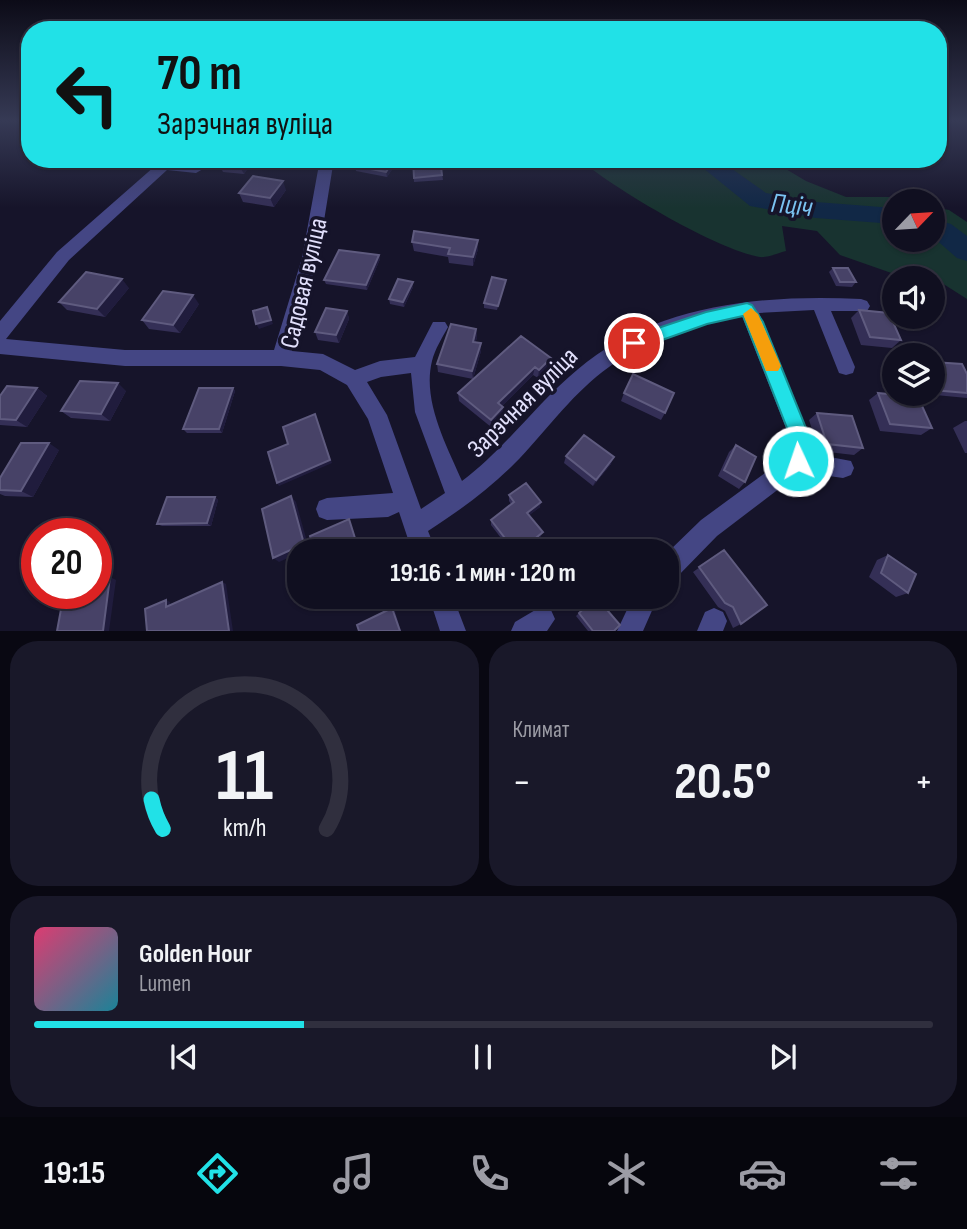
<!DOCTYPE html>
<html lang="ru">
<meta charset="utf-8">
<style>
body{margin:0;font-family:"Sofia Sans Condensed",sans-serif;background:#191829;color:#f1f3f6;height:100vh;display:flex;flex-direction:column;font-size:26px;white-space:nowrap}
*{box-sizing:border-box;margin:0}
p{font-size:23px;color:#9c9ca5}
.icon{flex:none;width:38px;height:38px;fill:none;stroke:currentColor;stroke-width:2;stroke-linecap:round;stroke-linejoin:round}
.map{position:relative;height:631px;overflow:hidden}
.drawer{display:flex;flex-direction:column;gap:10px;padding:10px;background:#090812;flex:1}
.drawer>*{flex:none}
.top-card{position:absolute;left:21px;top:21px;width:926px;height:147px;border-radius:28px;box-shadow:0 2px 5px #0004,0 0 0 2px #302f3e;background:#21e1e7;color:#111;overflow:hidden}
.needle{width:46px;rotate:65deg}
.controls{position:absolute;left:882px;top:189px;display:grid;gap:14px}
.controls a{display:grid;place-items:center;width:63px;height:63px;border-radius:50%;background:#100f20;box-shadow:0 2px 5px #0004,0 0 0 2px #302f3e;font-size:35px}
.speed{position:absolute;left:21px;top:518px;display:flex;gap:14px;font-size:35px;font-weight:700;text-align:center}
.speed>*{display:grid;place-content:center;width:91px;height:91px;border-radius:50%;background:#100f20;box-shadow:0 2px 5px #0004,0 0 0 2px #302f3e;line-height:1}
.speed .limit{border:10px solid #d22;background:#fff;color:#111}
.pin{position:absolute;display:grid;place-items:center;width:60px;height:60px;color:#fff;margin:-30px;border:4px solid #fff;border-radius:50%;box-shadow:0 2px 7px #0007}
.me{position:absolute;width:77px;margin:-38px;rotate:357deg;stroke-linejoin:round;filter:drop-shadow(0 0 5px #0008)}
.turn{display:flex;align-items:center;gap:24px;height:147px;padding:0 21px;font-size:32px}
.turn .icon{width:91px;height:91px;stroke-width:2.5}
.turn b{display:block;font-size:49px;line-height:60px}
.big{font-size:52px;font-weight:700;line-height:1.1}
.drawer .tile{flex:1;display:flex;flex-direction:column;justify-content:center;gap:10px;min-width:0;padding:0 24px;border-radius:28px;background:#191829}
.drawer .dial{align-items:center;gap:0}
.dial svg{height:182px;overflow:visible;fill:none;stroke:#302f3e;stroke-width:7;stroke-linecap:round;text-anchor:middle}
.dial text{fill:#f1f3f6;stroke:none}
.song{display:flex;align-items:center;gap:21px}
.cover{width:84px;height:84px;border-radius:10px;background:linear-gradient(135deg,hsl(340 70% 55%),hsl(190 70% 35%))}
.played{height:7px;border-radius:4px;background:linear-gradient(90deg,#21e1e7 30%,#302f3e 30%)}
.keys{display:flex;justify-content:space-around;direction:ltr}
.heat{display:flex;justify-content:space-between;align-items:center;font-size:38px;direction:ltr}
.drawer .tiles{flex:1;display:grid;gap:10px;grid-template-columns:1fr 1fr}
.tile:last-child{grid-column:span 2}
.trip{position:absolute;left:287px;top:539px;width:392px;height:70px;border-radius:28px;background:#100f20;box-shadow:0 2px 5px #0004,0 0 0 2px #302f3e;font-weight:700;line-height:70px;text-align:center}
.tab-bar{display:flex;height:112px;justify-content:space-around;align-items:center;background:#06060d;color:#9c9ca5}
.tab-bar .icon{width:49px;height:49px}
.tab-bar .active{color:#21e1e7}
.tab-bar b{font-size:32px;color:#f1f3f6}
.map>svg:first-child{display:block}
.green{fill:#183330}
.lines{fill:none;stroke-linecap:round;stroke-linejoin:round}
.river{fill:#112846;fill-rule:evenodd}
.minor{fill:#444684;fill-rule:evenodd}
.wall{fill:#342f56}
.shaded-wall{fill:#201c3d}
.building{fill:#474267;stroke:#5f5b7f;stroke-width:2}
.route{fill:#21e1e7;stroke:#159296;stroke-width:2}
.slow{fill:#f59e0b}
.labels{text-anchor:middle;stroke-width:7;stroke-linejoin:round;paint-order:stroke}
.street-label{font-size:26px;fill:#e2e0fc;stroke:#16142a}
.water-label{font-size:28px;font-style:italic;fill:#7ac2f1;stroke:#16142a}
</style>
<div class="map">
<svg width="967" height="631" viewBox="0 0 967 631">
<rect width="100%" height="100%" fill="#16142a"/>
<path class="green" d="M579 159H769L806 181 846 197H895L910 201H894V240H933V207L949 210 967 222V299L923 271 900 276 840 255 817 231 782 226 786 251C778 253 767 258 760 257 717 250 613 188 579 159Z"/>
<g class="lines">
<path class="river" d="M692 159H718L766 193 816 202 894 208V224L816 218 750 206Z
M933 219 951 224 967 236V261L957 258 933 237Z"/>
<path class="minor" d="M163 159H178L175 163 196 165 203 169 196 173 167 170 69 260 6 339 125 350H274L302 258 320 159H334L318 258 292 351 323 354 355 370 380 361 415 357 433 322H445L448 327C442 338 435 349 432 361 422 401 447 446 462 481 505 449 536 404 577 370 654 304 765 294 861 299L867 301 870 306 867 311H831L855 367 853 373 846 375 839 373 814 310 759 313 806 428 809 453 851 461 854 468 851 475 843 478 801 472 717 536 676 578 667 581V553L701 520 788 456 790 443 786 428 742 316C696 325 647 338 609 367 574 392 549 427 520 458 492 487 462 509 428 531L436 551H412L399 512 388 517 327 520 319 517 316 509 319 501 327 498 393 493 368 419 347 385 320 370 281 366H125L0 354V321L57 252ZM411 373 415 412 445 493 421 509 387 415 367 382 381 377Z
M429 597H453L466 631H440Z
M633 597H658L643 631H617Z
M542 606 551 610 555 619 547 631H511L515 622Z
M714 608 723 612 727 621 723 631H697L705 612Z"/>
</g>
<path class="wall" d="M223 159H254L244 174 223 172 219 164Z
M360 159H397V162L387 177 356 171 355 166Z
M413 159H440L443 180 414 182Z
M286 190 274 207 243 202 239 193Z
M478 240V249L473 266 449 263 448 257 414 251 412 242Z
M379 255 380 259 367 290 326 284 324 280Z
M833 268 856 282 852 287 836 286 829 272Z
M413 282V287L404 307 390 304 389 299Z
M505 284 497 310 484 308V303Z
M129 288 105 317 67 310 59 302Z
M199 304 180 333 149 329 142 320Z
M859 310 901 340 892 348 861 345 851 318Z
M347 311 349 319 339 343 318 340 315 332Z
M476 329 477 338 475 342 481 351 473 379 438 372 437 364Z
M521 336 550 366 538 378 533 375 502 406 503 415 491 427 459 401 458 393Z
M933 362 967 374V398L925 394H933Z
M37 388 47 396 27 427 0 425V396Z
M233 388 235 391 222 433H187L183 429Z
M126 391 110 421 71 418 61 411Z
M624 393 665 413 661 420 621 401Z
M878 393 932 428 921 435 880 431 869 400Z
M817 413 863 448 854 455 819 451 809 420Z
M965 421H967V453H965L953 428Z
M736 445 745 482 739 489 718 476 729 452Z
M59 450 33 497 5 496 0 494V478Z
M566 456 611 464 593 486 564 463Z
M509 495 540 507 529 515 541 536 524 551H511L491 525V520L511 504 509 501Z
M215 497 218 500 211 526H162L157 524Z
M724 550 741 624 733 628 725 611 718 607 693 572Z
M888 555 908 593 896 597 869 577 877 560Z
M579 613 614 631H588L576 616Z"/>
<path class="shaded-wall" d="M246 159H254L244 174 240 167Z
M395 159H397V162L387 177 386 172Z
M283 181 286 190 274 207 270 198Z
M478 240V249L473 266V257Z
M379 255 380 259 367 290 366 285Z
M122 279 129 288 105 317 97 309Z
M413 282V287L404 307 403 302Z
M193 295 199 304 180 333 173 325Z
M267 307 273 324 259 329 256 324Z
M347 311 349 319 339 343 336 335Z
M476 329 477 338 473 350V342Z
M481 343V351L473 379 472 371Z
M551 358 550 366 538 378 539 370Z
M535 367 533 375 498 410V403Z
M118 383 126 391 110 421 101 414Z
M37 388 47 396 27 427 16 420Z
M233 388 235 391 222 433 219 429Z
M503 407V415L491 427V420Z
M315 414 332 463 279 486 277 483Z
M49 443 59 450 33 497 21 491Z
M614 457 611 464 593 486 596 480Z
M291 496 296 502 309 549 303 551H299V553L279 562 273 558Z
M215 497 218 500 211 526 207 523Z
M541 502 540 507 526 518 527 513Z
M543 532 541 536 524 551H520Z
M110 577 116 580 109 631H103Z
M222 582 226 584 233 631H229Z
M166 600 170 602 171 609 166 607Z
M392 608 395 611 401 631H400Z"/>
<path class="building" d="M223 159H246L240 167 219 164Z
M360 159H395L386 172 355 166Z
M413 159H440L442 175 414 178Z
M253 176 283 181 270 198 239 193Z
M414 231 478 240 473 257 448 254 450 248 412 242Z
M339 250 379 255 366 285 324 280Z
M833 268H848L856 282H840Z
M86 272 122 279 97 309 59 302Z
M492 277 506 280 498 306 484 303Z
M398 279 413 282 403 302 389 299Z
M163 291 193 295 173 325 142 320Z
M267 307 271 320 256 324 253 311Z
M326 308 347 311 336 335 315 332Z
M859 310 889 313 901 340 870 337Z
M451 324 476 329 473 342 481 343 472 371 437 364Z
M521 336 551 358 539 370 535 367 498 403 503 407 491 420 458 393Z
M933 362 962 364 967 374V393L933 390Z
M633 374 674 393 665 413 624 393Z
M80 381 118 383 101 414 61 411Z
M7 386 37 388 16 420 0 419V396Z
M199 388H233L219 429H183Z
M878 393 918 397 932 428 890 424Z
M817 413 852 416 863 448 827 444Z
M315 414 330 460 277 483 268 452 288 444 283 427Z
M584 435 614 457 596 480 566 456Z
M21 443H49L21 491 0 490V478Z
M736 445 756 457 745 482 724 470Z
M526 483 541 502 527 513 543 532 520 551H515L491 520 514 502 509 495Z
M291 496 304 544 273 558 262 509Z
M167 497H215L207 523 157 524Z
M349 519 359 551H314L310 536Z
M724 550 767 605 741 624 733 607 725 603 699 567Z
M888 555 916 574 908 593 881 573Z
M110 577 103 631H57L64 593H96V581Z
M222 582 229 631H147L145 609 166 600V607Z
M596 597 620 625 614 631H593L579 613Z
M392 608 400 631H359L357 625Z"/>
<linearGradient id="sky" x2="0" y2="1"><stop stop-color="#0c0b17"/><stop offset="0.58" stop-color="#363a55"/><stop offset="1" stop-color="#363a55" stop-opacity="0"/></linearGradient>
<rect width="967" height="208" fill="url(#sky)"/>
<path class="route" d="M747 303 752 305 763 322 806 428C809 442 810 455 805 468L798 471 791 468C786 456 790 441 787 428L743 316 707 324 634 350 626 343 628 338 706 312Z"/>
<path class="slow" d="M751 308 758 314 781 366 778 371H766L764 366 743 314Z"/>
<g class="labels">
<g class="street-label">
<text transform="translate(303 283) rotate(-77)" y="9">Садовая вуліца</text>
<text transform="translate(522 402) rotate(-45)" y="9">Зарэчная вуліца</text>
</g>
<g class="water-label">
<text transform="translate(792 204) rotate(7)" y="10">Пціч</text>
</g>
</g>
</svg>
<div class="controls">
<a><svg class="needle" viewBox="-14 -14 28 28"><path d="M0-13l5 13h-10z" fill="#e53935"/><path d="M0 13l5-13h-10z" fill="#9c9ca5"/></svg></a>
<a><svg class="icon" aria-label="sound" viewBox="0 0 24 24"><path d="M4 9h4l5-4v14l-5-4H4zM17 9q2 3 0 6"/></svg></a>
<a><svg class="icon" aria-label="layers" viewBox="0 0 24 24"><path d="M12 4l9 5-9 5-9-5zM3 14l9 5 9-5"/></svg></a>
</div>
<div class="speed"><div class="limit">20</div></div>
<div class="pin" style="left:634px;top:343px;background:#d93025"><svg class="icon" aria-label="arrive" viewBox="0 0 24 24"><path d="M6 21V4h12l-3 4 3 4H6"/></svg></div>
<svg class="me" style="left:798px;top:461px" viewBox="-20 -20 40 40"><circle r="17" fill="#21e1e7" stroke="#fff" stroke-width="3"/><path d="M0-11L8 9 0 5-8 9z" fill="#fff"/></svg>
<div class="trip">19:16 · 1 мин · 120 m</div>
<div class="top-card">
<div class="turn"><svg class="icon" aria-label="left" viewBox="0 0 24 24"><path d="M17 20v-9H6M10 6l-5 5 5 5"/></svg><div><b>70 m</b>Зарэчная вуліца</div></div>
</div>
</div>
<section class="drawer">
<div class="tiles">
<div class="tile dial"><svg viewBox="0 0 100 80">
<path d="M14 69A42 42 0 1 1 86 69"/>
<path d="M14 69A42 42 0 0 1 9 56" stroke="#21e1e7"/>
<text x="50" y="56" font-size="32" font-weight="700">11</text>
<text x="50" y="72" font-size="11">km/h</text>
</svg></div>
<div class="tile"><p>Климат</p>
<div class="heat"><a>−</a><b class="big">20.5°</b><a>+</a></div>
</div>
<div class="tile">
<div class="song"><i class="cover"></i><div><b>Golden Hour</b><p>Lumen</p></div></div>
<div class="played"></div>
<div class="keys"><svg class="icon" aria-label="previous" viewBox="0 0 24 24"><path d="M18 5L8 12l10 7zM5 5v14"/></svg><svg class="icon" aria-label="pause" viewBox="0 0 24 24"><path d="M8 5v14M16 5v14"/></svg><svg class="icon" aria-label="next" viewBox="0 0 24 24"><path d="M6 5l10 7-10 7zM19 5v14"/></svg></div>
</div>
</div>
</section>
<nav class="tab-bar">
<b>19:15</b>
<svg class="icon active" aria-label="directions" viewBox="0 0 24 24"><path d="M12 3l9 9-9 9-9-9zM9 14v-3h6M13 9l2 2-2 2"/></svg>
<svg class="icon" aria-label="music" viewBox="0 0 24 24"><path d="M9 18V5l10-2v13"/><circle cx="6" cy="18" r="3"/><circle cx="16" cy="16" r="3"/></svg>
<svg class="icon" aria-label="phone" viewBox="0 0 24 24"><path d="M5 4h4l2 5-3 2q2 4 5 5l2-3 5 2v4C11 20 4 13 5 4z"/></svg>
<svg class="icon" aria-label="climate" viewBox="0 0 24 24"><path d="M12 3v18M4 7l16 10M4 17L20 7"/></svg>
<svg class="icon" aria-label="car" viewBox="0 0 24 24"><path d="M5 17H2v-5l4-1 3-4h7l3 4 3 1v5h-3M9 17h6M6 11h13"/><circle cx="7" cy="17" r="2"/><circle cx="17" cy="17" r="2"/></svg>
<svg class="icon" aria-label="filters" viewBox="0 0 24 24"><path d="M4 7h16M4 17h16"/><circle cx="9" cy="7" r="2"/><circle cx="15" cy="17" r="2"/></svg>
</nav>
